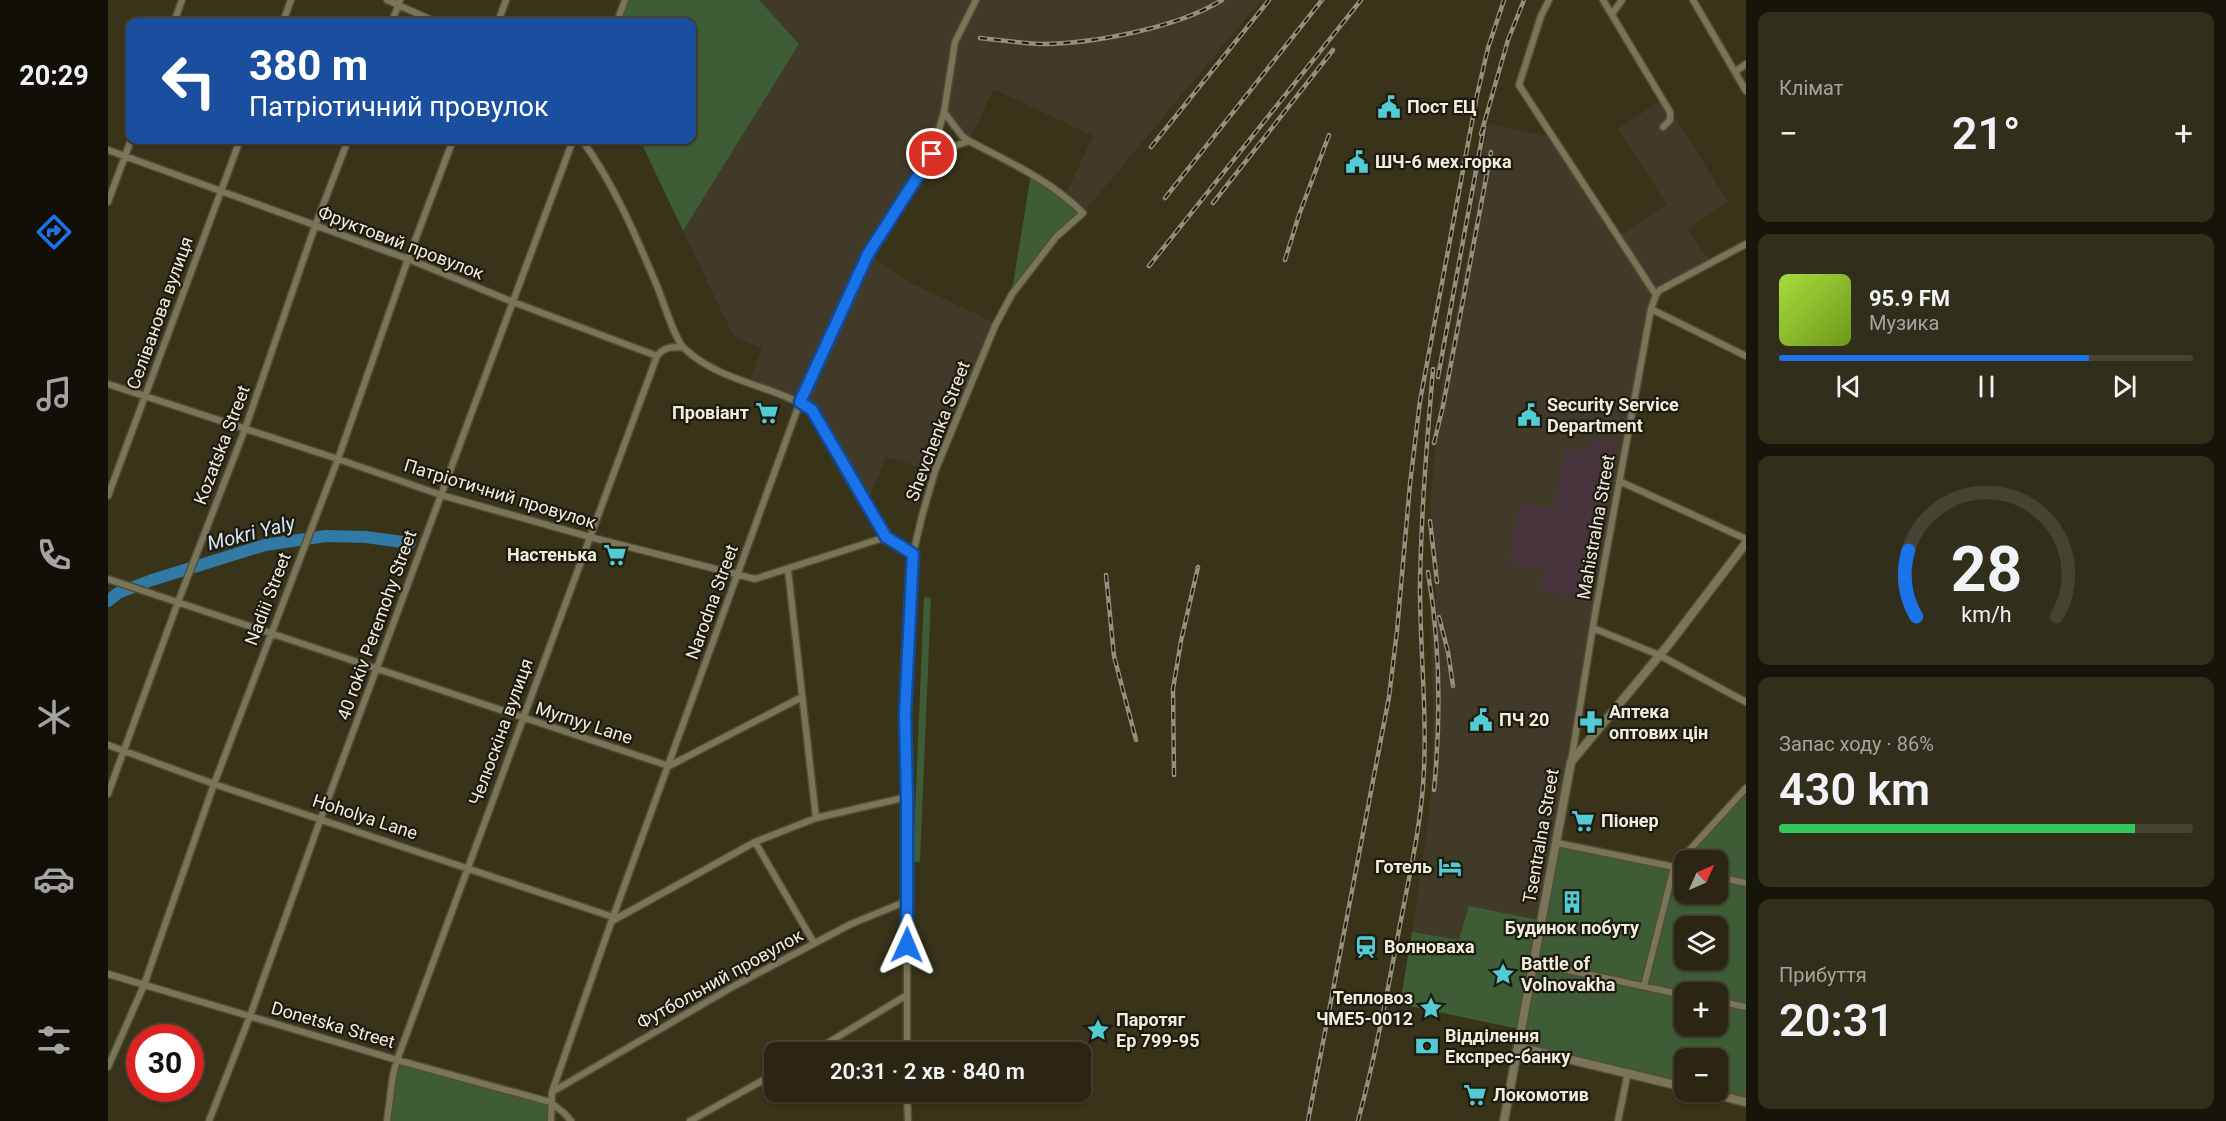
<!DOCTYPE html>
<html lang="uk">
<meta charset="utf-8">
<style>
body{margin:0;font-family:Roboto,sans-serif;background:#322e1c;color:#f1f3f6;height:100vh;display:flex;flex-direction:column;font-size:22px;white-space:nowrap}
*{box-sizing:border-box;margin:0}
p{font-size:20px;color:#a5a5a0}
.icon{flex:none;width:33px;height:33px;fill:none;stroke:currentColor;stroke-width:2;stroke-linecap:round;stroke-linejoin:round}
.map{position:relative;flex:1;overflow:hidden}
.drawer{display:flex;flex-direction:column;gap:12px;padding:12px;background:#17150a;width:480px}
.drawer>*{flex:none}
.banner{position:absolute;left:18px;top:18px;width:570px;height:126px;border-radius:12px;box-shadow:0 2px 4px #0004,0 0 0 2px #464333;background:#1a4fa0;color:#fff;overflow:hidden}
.needle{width:39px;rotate:45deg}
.controls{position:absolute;left:1566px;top:850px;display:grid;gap:12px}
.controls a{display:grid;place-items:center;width:54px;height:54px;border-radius:12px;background:#2a2613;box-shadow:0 2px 4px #0004,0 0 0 2px #464333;font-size:30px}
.speed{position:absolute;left:18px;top:1024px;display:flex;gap:12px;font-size:30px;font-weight:700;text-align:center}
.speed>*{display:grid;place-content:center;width:78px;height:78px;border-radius:50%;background:#2a2613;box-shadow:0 2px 4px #0004,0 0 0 2px #464333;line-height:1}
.speed .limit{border:9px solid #d22;background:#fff;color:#111}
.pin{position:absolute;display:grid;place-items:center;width:51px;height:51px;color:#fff;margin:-26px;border:3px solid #fff;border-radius:50%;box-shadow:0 2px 6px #0007}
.me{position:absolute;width:66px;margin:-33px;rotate:1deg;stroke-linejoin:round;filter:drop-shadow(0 0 4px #0008)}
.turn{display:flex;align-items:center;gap:21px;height:126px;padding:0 24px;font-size:27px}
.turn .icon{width:78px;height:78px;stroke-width:2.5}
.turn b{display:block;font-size:42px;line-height:51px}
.big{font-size:45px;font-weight:600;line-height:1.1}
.drawer .widget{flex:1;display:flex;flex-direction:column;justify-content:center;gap:9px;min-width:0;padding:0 21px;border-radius:12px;background:#322e1c}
.drawer .dial{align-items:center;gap:0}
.dial svg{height:156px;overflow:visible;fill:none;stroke:#464333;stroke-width:7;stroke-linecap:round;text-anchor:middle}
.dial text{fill:#f1f3f6;stroke:none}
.song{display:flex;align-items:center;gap:18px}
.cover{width:72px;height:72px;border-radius:9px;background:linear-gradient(135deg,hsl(80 70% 55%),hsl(80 70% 35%))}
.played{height:6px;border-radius:3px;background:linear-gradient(90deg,#1a73e8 75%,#464333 75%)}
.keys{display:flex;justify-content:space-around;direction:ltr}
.heat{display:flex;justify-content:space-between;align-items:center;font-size:33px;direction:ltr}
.charge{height:9px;border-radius:4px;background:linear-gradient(90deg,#34c759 86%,#464333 0)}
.trip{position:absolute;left:656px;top:1042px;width:327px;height:60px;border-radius:12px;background:#2a2613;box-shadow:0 2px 4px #0004,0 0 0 2px #464333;font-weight:600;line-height:60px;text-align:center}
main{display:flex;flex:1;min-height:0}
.tab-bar{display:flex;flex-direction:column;width:108px;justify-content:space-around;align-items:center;background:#110f08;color:#a5a5a0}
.tab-bar .icon{width:42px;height:42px}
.tab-bar .selected{color:#1a73e8}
.tab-bar b{font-size:27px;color:#f1f3f6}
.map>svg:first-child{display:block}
.industrial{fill:#423a29}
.education{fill:#47343d}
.green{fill:#3e5d36;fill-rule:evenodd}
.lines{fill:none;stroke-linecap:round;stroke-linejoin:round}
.river{stroke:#317aa6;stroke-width:12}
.street-casing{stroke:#524d37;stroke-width:9}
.secondary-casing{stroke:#524d37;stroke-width:11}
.street{stroke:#7a7559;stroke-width:6}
.secondary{stroke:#7a7559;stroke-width:8}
.rail-casing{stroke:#94907b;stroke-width:4.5}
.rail{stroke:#1d1b10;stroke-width:2;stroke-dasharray:7;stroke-linecap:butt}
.route-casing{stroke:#114b97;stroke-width:15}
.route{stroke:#1a73e8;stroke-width:10}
.labels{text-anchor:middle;stroke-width:4.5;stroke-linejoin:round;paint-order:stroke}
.poi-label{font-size:18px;font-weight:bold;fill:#f0eddd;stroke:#1d1b10;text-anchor:start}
.street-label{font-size:18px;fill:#f0eddd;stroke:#1d1b10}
.water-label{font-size:20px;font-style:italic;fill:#d4e6f3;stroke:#1d1b10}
</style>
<main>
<nav class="tab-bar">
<b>20:29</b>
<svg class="icon selected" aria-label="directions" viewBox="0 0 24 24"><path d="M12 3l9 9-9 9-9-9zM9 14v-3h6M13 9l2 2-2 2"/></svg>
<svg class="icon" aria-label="music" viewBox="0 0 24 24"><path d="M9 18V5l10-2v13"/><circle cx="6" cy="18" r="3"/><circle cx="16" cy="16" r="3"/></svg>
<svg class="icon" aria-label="phone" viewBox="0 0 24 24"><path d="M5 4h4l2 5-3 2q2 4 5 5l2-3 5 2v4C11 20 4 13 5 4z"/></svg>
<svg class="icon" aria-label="climate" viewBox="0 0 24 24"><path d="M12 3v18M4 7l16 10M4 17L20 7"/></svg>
<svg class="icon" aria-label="car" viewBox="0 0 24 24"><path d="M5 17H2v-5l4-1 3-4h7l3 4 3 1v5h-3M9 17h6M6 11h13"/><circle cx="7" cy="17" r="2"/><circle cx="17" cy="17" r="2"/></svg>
<svg class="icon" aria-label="filters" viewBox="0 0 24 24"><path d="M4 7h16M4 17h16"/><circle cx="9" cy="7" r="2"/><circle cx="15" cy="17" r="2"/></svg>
</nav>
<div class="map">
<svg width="1638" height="1121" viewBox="0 0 1638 1121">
<rect width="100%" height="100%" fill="#383319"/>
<path class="industrial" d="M651 0H1153L975 213 957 195 985 136 886 89 861 141 836 112 824 154 760 254 803 283 887 323 850 405 826 471 778 457 759 504 704 410 641 385 654 348 626 337 575 231 691 44Z
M1555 99 1620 201 1580 229 1603 263 1548 295 1431 920 1352 941 1304 932 1319 830 1325 765V708L1322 600 1329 599 1320 538H1326L1322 507 1327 450 1337 409 1330 406 1370 201 1365 195 1381 124 1444 137 1510 236 1559 205 1510 129Z"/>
<path class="education" d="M1485 438 1507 442 1478 599 1432 590 1436 569 1401 562 1413 503 1446 509 1459 448 1481 452Z"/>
<path class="green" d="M517 0H651L691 44 575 231 532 140H584V22H509Z
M923 174 975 213 948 237 904 291Z
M816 597 823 598 812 862H805Z
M1638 788V1102L1610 1092V1059H1576V1087L1413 1047 1451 844 1566 867ZM1576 861H1610V894H1576ZM1576 927H1610V960H1576ZM1576 993H1610V1026H1576Z
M1361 906 1431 920 1411 1029 1292 1004 1304 932 1351 940Z
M289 1060 442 1102 443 1121H279Z"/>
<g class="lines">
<path class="river" d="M0 601 10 593 44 580 157 545 218 536 258 537 302 543"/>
<g class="street-casing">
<path id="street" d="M279 0 328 22
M1441 0 1433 16 1411 85 1548 295
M1495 0 1562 112V120L1555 127
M1585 0 1638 91
M1504 14 1514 0
M66 22 74 0
M175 22 183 0
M284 22 292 0
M390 22 398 0
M509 22 517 0
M1627 72 1638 64
M836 112 854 136 861 141
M474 140C506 184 528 236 549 286 555 300 567 341 577 349 612 382 665 385 704 410L778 537 805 554
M0 150 300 259 405 302 549 356C556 347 563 347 574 347
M0 202 23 140
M1543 309 1638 356
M0 384 230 459 333 495 482 537 647 579 778 537
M1511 481 1638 539
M0 496 132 140
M0 579 561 766 694 697
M1485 628 1551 655 1638 702
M0 745 106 784 505 917
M1463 762 1487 614 1543 309 1548 295 1552 290 1638 244
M0 794 70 602 137 429 207 226 240 140
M708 818 799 797
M647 842 706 943
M1449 843 1576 869
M1610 877 1638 883
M504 921 647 842 708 818 680 570
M1427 963 1576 995
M0 974 289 1060 442 1102 456 1113 463 1121
M1536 986 1566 867 1638 788
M1610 1001 1638 1007
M703 1053 799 995
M799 1053V797L797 715 805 554 814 516 827 471 887 326 904 294 948 237 975 213C942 180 901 162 861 141L824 154
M0 1067 36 985 106 784 230 459 300 259 345 140
M444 1092 626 986 743 924 799 901
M799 1092 800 1121
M101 1121 142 1016 213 818 465 140
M279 1121 285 1075 289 1060 549 356
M443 1121 444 1092 505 917 692 402 760 254 824 154 836 112 847 42 868 0
M582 1121 666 1074
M1510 1121 1520 1072"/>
</g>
<g class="secondary-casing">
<path id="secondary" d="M1410 1047 1576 1087
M1597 1092 1638 1102
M1396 1121 1463 762 1561 644 1638 543"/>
</g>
<use href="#street" class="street"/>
<use href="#secondary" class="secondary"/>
<g class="rail-casing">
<path id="rail" d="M872 38C892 40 912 43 932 44 984 44 1069 28 1114 0
M1373 134 1400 40 1416 0
M1043 147 1161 0
M1057 198 1214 0
M1105 203 1225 50
M1177 260 1191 215 1221 135
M1041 266 1253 0
M1330 377 1376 127
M1326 443 1335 406 1383 152
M1322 521 1329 582
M1320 572C1332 643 1333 718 1326 790
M998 575 1006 656 1028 740
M1331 617 1340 652 1345 686
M1066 775 1065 689 1073 641 1090 567
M1200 1121 1281 697 1289 631 1302 484 1312 401 1369 95 1380 48 1396 0
M1250 1121C1267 1058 1279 994 1291 930 1300 882 1311 835 1315 786 1320 720 1312 653 1312 587 1313 514 1319 441 1325 369"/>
</g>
<use href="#rail" class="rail"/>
</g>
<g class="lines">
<g class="route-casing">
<path id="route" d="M799 945V798L797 715 805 554 778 537 704 410 692 402 760 254 824 154"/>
</g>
<use href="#route" class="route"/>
</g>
<defs>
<g id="civic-bare" transform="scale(1.8)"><path d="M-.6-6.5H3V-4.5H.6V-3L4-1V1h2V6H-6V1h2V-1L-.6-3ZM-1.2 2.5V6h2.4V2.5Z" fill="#51ccd5" stroke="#1d1b10" stroke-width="2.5" paint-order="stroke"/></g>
<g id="supermarket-bare" transform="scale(1.8)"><path d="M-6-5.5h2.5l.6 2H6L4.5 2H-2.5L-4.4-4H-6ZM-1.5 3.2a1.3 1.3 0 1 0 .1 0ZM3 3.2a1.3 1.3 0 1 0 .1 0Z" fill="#51ccd5" stroke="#1d1b10" stroke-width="2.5" paint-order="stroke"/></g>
<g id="pharmacy-bare" transform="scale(1.8)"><path d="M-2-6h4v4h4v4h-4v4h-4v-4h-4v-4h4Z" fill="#51ccd5" stroke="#1d1b10" stroke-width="2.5" paint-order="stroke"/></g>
<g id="hotel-bare" transform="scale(1.8)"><path d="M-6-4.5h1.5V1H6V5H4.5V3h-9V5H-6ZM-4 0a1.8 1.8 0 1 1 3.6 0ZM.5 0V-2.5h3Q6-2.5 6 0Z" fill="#51ccd5" stroke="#1d1b10" stroke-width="2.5" paint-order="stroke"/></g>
<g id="building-bare" transform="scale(1.8)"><path d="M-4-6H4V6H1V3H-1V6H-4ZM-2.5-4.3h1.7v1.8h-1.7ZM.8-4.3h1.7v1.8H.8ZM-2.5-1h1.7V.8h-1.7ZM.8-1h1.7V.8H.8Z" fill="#51ccd5" stroke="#1d1b10" stroke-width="2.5" paint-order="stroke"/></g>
<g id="station-bare" transform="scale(1.8)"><path d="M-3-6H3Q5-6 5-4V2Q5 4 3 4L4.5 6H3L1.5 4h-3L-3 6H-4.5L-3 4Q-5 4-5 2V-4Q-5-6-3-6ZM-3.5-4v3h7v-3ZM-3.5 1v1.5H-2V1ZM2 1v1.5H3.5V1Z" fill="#51ccd5" stroke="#1d1b10" stroke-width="2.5" paint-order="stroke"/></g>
<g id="sight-bare" transform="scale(1.8)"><path d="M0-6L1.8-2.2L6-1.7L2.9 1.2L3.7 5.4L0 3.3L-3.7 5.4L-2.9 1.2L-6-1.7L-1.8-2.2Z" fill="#51ccd5" stroke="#1d1b10" stroke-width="2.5" paint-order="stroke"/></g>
<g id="bank-bare" transform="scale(1.8)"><path d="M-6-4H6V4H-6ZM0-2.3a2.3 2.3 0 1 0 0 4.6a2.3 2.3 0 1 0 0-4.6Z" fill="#51ccd5" stroke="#1d1b10" stroke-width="2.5" paint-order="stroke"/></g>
</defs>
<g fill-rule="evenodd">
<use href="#civic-bare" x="1281" y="107"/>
<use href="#civic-bare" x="1249" y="162"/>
<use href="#supermarket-bare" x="659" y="413"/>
<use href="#civic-bare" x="1421" y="415"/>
<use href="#supermarket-bare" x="507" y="555"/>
<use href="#civic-bare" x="1373" y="720"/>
<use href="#pharmacy-bare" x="1483" y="722"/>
<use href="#supermarket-bare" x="1475" y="821"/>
<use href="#hotel-bare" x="1342" y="867"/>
<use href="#building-bare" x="1464" y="902"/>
<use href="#station-bare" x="1258" y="947"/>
<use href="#sight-bare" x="1395" y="974"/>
<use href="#sight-bare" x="1323" y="1008"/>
<use href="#sight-bare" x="990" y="1030"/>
<use href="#bank-bare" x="1319" y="1046"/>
<use href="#supermarket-bare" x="1367" y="1095"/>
</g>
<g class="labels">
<g class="poi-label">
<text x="1299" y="113">Пост ЕЦ</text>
<text x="1267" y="168">ШЧ-6 мех.горка</text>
<text x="1439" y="411">Security Service<tspan x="1439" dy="21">Department</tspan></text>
<text x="641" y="419" text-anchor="end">Провіант</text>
<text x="489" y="561" text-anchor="end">Настенька</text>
<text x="1501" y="718">Аптека<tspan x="1501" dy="21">оптових цін</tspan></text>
<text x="1391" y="726">ПЧ 20</text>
<text x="1493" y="827">Піонер</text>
<text x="1324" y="873" text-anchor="end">Готель</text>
<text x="1464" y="934" text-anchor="middle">Будинок побуту</text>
<text x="1276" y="953">Волноваха</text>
<text x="1413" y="970">Battle of<tspan x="1413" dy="21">Volnovakha</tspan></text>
<text x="1305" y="1004" text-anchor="end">Тепловоз<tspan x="1305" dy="21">ЧМЕ5-0012</tspan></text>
<text x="1008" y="1026">Паротяг<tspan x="1008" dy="21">Ер 799-95</tspan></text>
<text x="1337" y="1042">Відділення<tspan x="1337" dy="21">Експрес-банку</tspan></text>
<text x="1385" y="1101">Локомотив</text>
</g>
<g class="street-label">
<text transform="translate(293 243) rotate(21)" y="6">Фруктовий провулок</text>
<text transform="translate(52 313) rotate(-70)" y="6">Селіванова вулиця</text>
<text transform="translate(830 431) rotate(-69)" y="6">Shevchenka Street</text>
<text transform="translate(114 445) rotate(-69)" y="6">Kozatska Street</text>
<text transform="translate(392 494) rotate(17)" y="6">Патріотичний провулок</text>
<text transform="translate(1488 527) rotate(-80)" y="6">Mahistralna Street</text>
<text transform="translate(160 599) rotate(-69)" y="6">Nadiii Street</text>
<text transform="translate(604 602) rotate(-70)" y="6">Narodna Street</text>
<text transform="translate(269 625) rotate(-70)" y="6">40 rokiv Peremohy Street</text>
<text transform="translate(476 723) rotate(18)" y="6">Myrnyy Lane</text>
<text transform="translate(393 732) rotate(-70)" y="6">Челюскіна вулиця</text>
<text transform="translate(257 817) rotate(18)" y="6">Hoholya Lane</text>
<text transform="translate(1433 836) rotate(-80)" y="6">Tsentralna Street</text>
<text transform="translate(612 979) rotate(-29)" y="6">Футбольний провулок</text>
<text transform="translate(225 1025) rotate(16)" y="6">Donetska Street</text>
</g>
<g class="water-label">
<text transform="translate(143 533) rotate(-14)" y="7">Mokri Yaly</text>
</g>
</g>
</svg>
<div class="controls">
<a><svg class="needle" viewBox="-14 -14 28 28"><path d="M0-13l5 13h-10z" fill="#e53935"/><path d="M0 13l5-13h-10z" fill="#a5a5a0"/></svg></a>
<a><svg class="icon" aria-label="layers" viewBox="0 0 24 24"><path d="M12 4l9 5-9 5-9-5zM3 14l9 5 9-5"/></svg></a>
<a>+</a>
<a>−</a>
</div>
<div class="speed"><div class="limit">30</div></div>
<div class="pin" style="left:824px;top:154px;background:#d93025"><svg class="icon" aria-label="arrive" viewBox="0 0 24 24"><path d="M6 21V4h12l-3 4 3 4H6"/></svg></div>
<svg class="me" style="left:799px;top:945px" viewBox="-20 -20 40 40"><path d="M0-17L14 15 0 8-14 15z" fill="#1a73e8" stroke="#fff" stroke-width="4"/></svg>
<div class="trip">20:31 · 2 хв · 840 m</div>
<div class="banner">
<div class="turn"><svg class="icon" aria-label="left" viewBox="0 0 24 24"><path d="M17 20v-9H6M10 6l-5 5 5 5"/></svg><div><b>380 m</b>Патріотичний провулок</div></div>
</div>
</div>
<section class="drawer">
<div class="widget"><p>Клімат</p>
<div class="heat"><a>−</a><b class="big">21°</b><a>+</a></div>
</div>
<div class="widget">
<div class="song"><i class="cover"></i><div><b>95.9 FM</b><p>Музика</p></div></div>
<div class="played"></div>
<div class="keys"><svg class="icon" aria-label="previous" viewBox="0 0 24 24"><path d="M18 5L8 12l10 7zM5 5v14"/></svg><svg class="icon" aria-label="pause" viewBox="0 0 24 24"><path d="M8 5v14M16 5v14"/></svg><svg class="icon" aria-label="next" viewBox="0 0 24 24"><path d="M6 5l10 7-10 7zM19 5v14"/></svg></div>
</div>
<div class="widget dial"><svg viewBox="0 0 100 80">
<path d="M14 69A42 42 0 1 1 86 69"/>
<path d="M14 69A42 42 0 0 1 10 35" stroke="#1a73e8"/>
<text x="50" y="56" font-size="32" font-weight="700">28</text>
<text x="50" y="72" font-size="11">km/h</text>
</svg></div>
<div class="widget"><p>Запас ходу · 86%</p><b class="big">430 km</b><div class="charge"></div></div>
<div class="widget"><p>Прибуття</p><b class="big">20:31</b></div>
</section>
</main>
